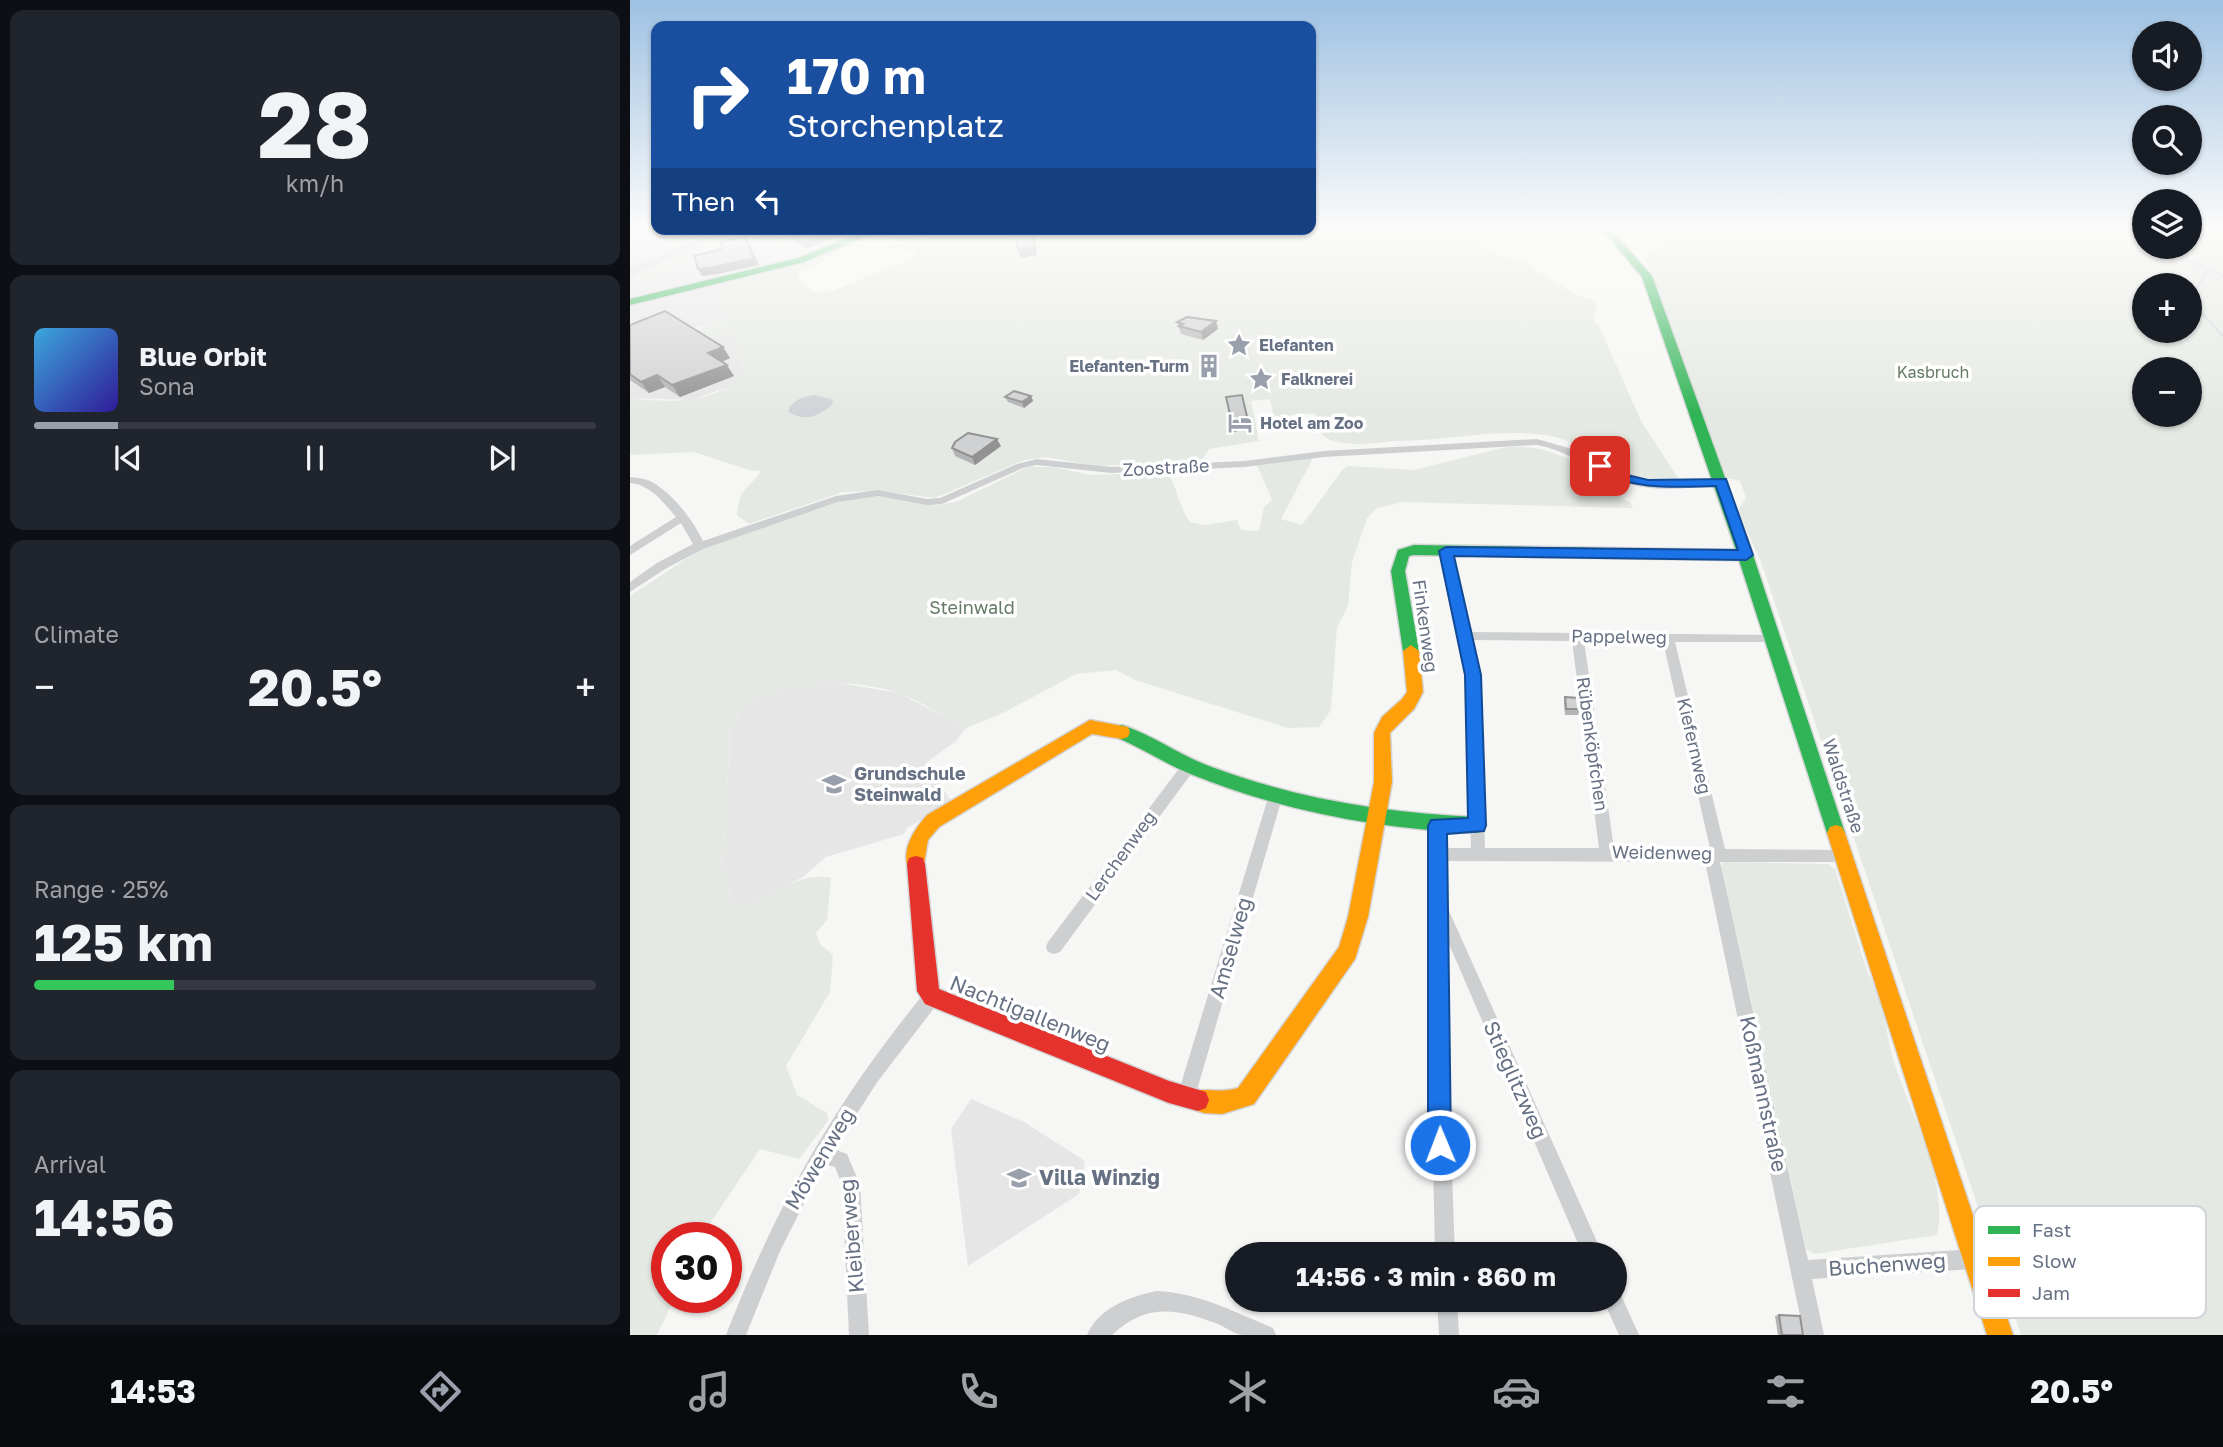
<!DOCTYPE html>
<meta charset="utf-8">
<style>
body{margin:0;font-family:"Golos Text",sans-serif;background:#20242c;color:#f1f3f6;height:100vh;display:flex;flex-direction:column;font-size:26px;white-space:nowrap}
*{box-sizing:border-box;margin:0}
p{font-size:23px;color:#9ea1a6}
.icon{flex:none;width:38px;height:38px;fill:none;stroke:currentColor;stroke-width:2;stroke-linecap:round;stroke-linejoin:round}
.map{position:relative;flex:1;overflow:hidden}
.drawer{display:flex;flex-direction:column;gap:10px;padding:10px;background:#0d0f14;width:630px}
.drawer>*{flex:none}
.hud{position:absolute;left:21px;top:21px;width:665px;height:214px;border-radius:14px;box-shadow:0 2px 5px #0004;background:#1a4fa0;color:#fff;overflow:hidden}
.controls{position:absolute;left:1502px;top:21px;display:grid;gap:14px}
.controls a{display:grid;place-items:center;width:70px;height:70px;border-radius:50%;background:#171b24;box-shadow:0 2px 5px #0004;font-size:35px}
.speed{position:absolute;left:21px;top:1222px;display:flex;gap:14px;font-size:35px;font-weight:700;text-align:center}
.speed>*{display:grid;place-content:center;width:91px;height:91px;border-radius:50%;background:#171b24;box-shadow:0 2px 5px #0004;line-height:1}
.speed .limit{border:10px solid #d22;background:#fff;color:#111}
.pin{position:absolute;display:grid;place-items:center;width:60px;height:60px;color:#fff;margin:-30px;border-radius:14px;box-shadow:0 4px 10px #0006}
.me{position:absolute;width:77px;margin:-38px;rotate:359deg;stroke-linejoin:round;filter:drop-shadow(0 0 5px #0008)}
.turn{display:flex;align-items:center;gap:24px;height:147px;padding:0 21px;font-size:32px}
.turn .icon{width:91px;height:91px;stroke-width:2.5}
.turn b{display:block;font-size:49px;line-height:60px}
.then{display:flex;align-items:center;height:66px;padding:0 21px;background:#0003;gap:14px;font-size:26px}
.big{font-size:52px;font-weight:700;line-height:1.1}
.drawer .widget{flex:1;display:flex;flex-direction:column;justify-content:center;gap:10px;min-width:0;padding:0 24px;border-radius:14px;background:#20242c}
.drawer .dial{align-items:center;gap:0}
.dial b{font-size:91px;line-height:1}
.song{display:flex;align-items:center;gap:21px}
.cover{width:84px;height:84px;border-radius:10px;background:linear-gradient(135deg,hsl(200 70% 55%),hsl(250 70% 35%))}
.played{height:7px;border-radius:4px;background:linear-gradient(90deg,#99a0ac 15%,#363941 15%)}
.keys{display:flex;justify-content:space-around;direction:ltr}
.heat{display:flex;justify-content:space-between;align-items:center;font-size:38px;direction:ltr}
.charge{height:10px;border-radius:5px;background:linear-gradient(90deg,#34c759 25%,#363941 0)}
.trip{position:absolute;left:595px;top:1242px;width:402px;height:70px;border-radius:35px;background:#171b24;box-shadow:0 2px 5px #0004;font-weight:700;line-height:70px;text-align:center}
.dock{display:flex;height:112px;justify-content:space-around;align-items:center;background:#090b0e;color:#9ea1a6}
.dock .icon{width:49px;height:49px}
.dock .active{color:#99a0ac}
.dock b{font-size:32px;color:#f1f3f6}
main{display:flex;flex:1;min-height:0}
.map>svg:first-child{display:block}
.built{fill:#e6e6e7}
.green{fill:#e5e9e3;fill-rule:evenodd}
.water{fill:#d0d4d8}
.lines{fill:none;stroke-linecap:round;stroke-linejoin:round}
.stream{stroke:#d0d4d8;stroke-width:2}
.river{fill:#d0d4d8;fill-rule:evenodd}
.fast-casing{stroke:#d3d4d4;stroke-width:3}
.slow-casing{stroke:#d3d4d4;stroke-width:3}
.jam-casing{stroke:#d3d4d4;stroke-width:3}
.street{fill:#cecfd0;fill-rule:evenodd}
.fast{fill:#30b455;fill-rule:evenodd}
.slow{fill:#ff9f0a;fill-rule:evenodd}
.jam{fill:#e5322d;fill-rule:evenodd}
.wall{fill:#b3b4b5}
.shaded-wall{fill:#929293}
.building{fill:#d0d1d2;stroke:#929293;stroke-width:2}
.route{fill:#1a73e8;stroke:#114b97;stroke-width:2}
.labels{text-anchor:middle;stroke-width:7;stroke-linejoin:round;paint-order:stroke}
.far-poi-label{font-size:16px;font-weight:bold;fill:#677184;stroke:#fff;text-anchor:start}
.far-park-label{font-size:16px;fill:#657b65;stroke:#fff}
.street-label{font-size:18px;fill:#677184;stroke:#fff}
.park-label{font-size:18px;fill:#657b65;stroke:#fff}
.poi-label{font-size:18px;font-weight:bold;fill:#677184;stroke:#fff;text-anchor:start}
.near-street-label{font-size:21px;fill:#677184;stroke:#fff}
.near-poi-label{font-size:21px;font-weight:bold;fill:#677184;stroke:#fff;text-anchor:start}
.key{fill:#fff;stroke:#d1d4da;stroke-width:2}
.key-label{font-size:19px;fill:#677184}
</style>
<main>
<section class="drawer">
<div class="widget dial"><b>28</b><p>km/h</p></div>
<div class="widget">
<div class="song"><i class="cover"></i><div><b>Blue Orbit</b><p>Sona</p></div></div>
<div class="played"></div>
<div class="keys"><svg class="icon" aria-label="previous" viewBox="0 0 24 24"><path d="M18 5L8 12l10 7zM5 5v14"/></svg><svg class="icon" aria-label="pause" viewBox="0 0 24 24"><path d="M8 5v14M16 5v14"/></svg><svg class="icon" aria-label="next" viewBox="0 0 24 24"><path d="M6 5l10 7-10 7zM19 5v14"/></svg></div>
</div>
<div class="widget"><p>Climate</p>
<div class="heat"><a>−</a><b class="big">20.5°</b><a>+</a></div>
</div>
<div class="widget"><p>Range · 25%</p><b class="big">125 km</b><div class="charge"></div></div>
<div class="widget"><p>Arrival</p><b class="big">14:56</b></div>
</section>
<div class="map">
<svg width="1593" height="1335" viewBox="0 0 1593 1335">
<rect width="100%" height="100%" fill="#f6f6f5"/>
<path class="built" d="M0 227 26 229H73L0 264Z
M138 229H253L197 254 97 282 94 320 67 328 74 338 103 333 114 372 105 384 62 400 0 398V289L123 236 147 244 164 255 169 253 133 233Z
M258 229H295L296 231 287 241 271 242 248 235Z
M203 682 269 693 336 728 325 742 296 763 322 802 277 828 274 834 196 857 173 877 116 908 102 903 93 868 100 733 114 705 134 695 158 687Z
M341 1099 394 1122 455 1161 449 1194 338 1266 321 1129Z"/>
<path class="green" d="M681 227H828L857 251 893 261 945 295 965 300 966 308 963 319 969 326 1011 421 1050 481C1028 482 1007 479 987 469 965 459 949 442 925 437 873 426 815 442 763 441 748 444 702 448 692 434 689 429 687 420 685 413L644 417 640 399 621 401 629 441 579 449 571 461 466 466 415 457 394 460 305 498 249 491 213 492 119 524 107 515C109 488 117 491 131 471L119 470 64 452 0 455V398C39 403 87 405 114 372L103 333 74 338 62 331 94 320 87 289 97 282 197 254 253 229H258L194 259 193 263 170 272 168 278 183 292 203 291 287 256 284 251 258 248C268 240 282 244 293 238L295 229Z
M1022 227H1514V247H1559V227H1593V1335H1391L1131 562 1108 511 1116 498 1110 481 1097 478 1014 255 1030 248ZM1514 285H1559V331H1514ZM1514 369H1559V415H1514Z
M73 229H138L133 233 171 254 164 255 147 244 123 236 0 289V264Z
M876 447C910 445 937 454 964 476 976 486 985 497 1000 502L1003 508 772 502 747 508 737 518 722 562 718 606 707 627 701 710 689 727 658 728 505 680 486 670 446 674 373 713 336 728C313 719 292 700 268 693 216 677 162 680 114 705L100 733 93 868 102 903 116 908C144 895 169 871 201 878L197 920 186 933 190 944 203 955 200 992 156 1066 167 1095 197 1113 198 1121 169 1159 130 1149 71 1237H37V1297H45L27 1335H0V596L71 549 224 497 246 496 310 505 328 501 398 467H423L460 475 532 473 539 475C548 491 550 509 560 522L575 525 607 520 611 530 629 531 634 507 642 500 627 465 683 458 651 519 672 525 714 468 718 466 784 470Z
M1094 862 1198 864 1205 869 1238 974C1256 1001 1255 1035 1265 1065 1281 1115 1319 1182 1307 1235L1184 1254 1176 1249 1119 990 1089 870Z"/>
<path class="water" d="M185 395 203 400 201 406C188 416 173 423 158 411 163 399 173 397 185 395Z"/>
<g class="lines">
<path class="stream" d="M1490 227 1514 239
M1529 247 1593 276
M1578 271 1559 299 1593 336"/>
<path class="river" d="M91 229H105L0 276V269Z"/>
<g class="fast-casing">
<path id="fast" d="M970 227H979L1022 276 1123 555 1215 833 1212 839 1206 841 1200 839 1197 833 1109 560 784 555 779 556 775 571 789 651 781 657 773 651 761 571 768 550 784 545 1106 550 1012 277Z
M240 229H253L174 262 0 305V299L168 258Z
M492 725C523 735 549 755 579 766 666 799 755 813 847 817L853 819 856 825 853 831 847 833C749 829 655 812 563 775 537 765 512 748 486 737L484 732 486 727Z"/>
</g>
<g class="slow-casing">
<path id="slow" d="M781 645 789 651 793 692 784 709 760 733 762 782 738 917 725 959 624 1104 592 1114 574 1113 560 1108 557 1100 560 1092C573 1087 590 1094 608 1088L709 947 718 917 744 782V733L752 717 772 699 777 692 773 651Z
M460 720 498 727 500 732 498 737 492 739 462 734 309 827 298 840 293 870 286 872 279 870C270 850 284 830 297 815Z
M1206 825 1212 827 1215 833 1383 1335H1357L1197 833 1200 827Z"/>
</g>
<g class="jam-casing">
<path id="jam" d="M286 856 293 858 295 864 309 989 539 1081 576 1092 579 1100 576 1108 568 1111 539 1103 295 1004 287 991 277 864 279 858Z"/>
</g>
<path class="street" d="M894 227H905L924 232 977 229 981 231 977 233 924 236Z
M907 439 942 449 991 474 1012 480 1039 482 1091 479 1096 482 1091 485C1058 488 1024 493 993 482 963 471 939 451 907 445L694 457 615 467 481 473 407 465 393 468 312 504 297 505 248 496 208 502 73 549 35 569 0 592V582L27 563 63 544 51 523 0 555V546L46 517C33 502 21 485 0 483V477C7 478 15 478 22 482 43 494 63 520 73 541L206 496 248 490 297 499 310 498 387 464 407 459 481 467 615 461 694 451Z
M816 547 821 551 839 632 1148 635 1150 638 1144 642H1045L1095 849 1216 850 1221 851 1223 856 1221 861 1216 862H1090L1178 1260 1344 1249 1351 1252 1354 1259 1351 1266 1344 1269 1182 1279 1194 1335H1174L1075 862 815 861 816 904 973 1255H953L816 937V1007L825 1255H805L800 1007 801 826 803 822 808 820 813 822 815 826V848H841L837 675 811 551ZM841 640 942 641 969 848H855L849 675ZM954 641 1033 642 1080 848H984Z
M559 760 564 762 566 766 564 770 430 952 424 954 418 952 416 947 418 942 554 762Z
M645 792 650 794 652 798 565 1097 562 1103 556 1106 550 1103 547 1097 638 798 640 794Z
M302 989 308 991 310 997 308 1003 248 1081 204 1149 217 1154 230 1185 239 1335H219L212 1185 205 1167 194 1164 150 1251 116 1335H96C147 1203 206 1101 296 991Z
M527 1291C569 1293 605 1312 643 1328L646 1335C636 1335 623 1335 613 1335 605 1334 596 1328 588 1324 547 1308 515 1303 482 1335H457C468 1308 501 1296 527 1291Z
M985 1291 990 1293 1009 1335H989L973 1300H985Z
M807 1300H827L829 1335H809Z"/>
<use href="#fast" class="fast"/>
<use href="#slow" class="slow"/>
<use href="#jam" class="jam"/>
</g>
<path class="wall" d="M207 231 209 236 175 248 164 241 161 236Z
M586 321 588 329 573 340 551 334 547 322Z
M0 325 100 358 92 362 104 376 50 397 35 387 19 393 0 380Z
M401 396 403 401 394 408 378 402 375 397Z
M371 446 345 465 325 456 322 448Z
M935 697 950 709 949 715H935L934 703Z
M1149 1315 1173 1335H1148L1145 1316Z"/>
<path class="shaded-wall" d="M402 229H403L407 255 391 258 388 250Z
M207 231 209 236 175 248 173 243Z
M115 236 129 265 88 274 72 276 68 269Z
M586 321 588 329 573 340 571 332Z
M93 347 100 358 85 365 78 353Z
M97 365 104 376 50 397 42 385Z
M27 375 35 387 19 393 11 382Z
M401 396 403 401 394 408 392 402Z
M618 421 620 429 603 432 602 423Z
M367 439 371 446 345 465 342 457Z"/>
<path class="building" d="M182 229H203L207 231 173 243 161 236Z
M390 229H402L404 247 388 250 386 236 392 235Z
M115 236 124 258 84 267 68 269 64 256 93 249 91 242Z
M35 311 93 347 78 353 97 365 42 385 27 375 11 382 0 374V325Z
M557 317 586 321 571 332 549 326 553 324 547 322Z
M384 391 401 396 392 402 375 397Z
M612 395 618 421 602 423 596 397Z
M338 433 367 439 342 457 322 448 325 442Z
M935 697 949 698 950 709H936Z
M1149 1315 1170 1316 1173 1335H1152Z"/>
<linearGradient id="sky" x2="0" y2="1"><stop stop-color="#9ec1e2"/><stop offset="0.55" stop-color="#fbfbfa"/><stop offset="1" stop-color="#fbfbfa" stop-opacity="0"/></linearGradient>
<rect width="1593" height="414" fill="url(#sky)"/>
<path class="route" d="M970 462 993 474 1018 480 1096 479 1123 555 1116 560 824 556 851 675 856 825 854 831 817 834 821 1145 818 1154 810 1157 801 1154 798 1145V826L801 820 838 818 835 675 809 551 816 547 1108 550 1086 486C1043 487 1005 491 965 469L963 466Z"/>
<defs>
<g id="sight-bare" transform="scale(1.89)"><path d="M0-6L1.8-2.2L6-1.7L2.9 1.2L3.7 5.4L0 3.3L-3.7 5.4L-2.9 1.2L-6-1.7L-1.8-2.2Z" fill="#99a0ac" stroke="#fff" stroke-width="2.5" paint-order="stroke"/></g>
<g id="building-bare" transform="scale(1.89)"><path d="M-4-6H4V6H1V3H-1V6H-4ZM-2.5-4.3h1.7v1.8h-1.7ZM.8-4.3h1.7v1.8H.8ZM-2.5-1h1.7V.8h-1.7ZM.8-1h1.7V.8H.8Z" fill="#99a0ac" stroke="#fff" stroke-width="2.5" paint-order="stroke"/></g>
<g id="hotel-bare" transform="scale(1.89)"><path d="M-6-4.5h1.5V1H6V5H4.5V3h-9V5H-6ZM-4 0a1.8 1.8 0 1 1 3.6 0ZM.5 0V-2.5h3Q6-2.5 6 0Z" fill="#99a0ac" stroke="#fff" stroke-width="2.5" paint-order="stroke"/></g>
<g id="school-bare" transform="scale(1.89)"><path d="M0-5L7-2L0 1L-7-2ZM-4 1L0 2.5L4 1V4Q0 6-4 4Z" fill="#99a0ac" stroke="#fff" stroke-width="2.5" paint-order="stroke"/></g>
</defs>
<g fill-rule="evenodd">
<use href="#sight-bare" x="609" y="345"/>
<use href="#building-bare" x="579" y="366"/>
<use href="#sight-bare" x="631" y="379"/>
<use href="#hotel-bare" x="610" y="423"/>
<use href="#school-bare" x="204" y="784"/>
<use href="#school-bare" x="389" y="1178"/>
</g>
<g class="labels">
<g class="far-poi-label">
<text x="629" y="351">Elefanten</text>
<text x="559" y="372" text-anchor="end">Elefanten-Turm</text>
<text x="651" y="385">Falknerei</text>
<text x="630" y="429">Hotel am Zoo</text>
</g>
<g class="far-park-label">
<text x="1303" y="378">Kasbruch</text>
</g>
<g class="street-label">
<text transform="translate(536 468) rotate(-3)" y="6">Zoostraße</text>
<text transform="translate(795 626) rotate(82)" y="6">Finkenweg</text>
<text transform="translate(989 637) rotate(1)" y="6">Pappelweg</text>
<text transform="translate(962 744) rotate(82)" y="6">Rübenköpfchen</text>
<text transform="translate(1064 746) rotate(77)" y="6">Kiefernweg</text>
<text transform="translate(1213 786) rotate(72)" y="6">Waldstraße</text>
<text transform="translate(1032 853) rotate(1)" y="6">Weidenweg</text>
<text transform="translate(491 856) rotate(-54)" y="6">Lerchenweg</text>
</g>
<g class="park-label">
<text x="342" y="614">Steinwald</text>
</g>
<g class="poi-label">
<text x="224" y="780">Grundschule<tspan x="224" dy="21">Steinwald</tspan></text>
</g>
<g class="near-street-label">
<text transform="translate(601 948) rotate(-74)" y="7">Amselweg</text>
<text transform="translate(400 1014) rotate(22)" y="7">Nachtigallenweg</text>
<text transform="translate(885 1080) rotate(66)" y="7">Stieglitzweg</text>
<text transform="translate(1133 1094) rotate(78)" y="7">Koßmannstraße</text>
<text transform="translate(190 1159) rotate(-59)" y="7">Möwenweg</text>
<text transform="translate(222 1236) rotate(-95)" y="7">Kleiberweg</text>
<text transform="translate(1257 1265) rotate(-4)" y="7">Buchenweg</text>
</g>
<g class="near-poi-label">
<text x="409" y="1185">Villa Winzig</text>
</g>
</g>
<rect x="1344" y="1206" width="232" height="112" rx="10" class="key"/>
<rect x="1358" y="1226" width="32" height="8" fill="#30b455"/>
<rect x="1358" y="1257" width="32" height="9" fill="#ff9f0a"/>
<rect x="1358" y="1289" width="32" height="8" fill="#e5322d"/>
<g class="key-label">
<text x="1402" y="1237">Fast</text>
<text x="1402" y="1268">Slow</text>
<text x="1402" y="1300">Jam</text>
</g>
</svg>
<div class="controls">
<a><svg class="icon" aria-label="sound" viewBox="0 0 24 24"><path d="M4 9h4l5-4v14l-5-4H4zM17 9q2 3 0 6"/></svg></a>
<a><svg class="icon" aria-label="search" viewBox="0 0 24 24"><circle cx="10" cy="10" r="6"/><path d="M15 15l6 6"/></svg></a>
<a><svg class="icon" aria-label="layers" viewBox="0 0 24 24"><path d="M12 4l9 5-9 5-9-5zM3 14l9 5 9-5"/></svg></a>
<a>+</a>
<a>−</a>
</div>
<div class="speed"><div class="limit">30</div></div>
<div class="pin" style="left:970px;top:466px;background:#d93025"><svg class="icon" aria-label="arrive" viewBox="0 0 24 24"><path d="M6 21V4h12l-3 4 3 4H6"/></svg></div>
<svg class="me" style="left:810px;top:1145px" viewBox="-20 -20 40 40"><circle r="17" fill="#1a73e8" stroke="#fff" stroke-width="3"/><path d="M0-11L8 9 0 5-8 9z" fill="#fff"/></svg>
<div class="trip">14:56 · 3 min · 860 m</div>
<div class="hud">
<div class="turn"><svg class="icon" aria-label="right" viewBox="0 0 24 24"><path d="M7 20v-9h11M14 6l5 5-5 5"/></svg><div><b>170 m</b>Storchenplatz</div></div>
<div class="then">Then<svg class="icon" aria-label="left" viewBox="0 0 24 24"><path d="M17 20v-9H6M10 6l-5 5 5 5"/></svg></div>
</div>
</div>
</main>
<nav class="dock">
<b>14:53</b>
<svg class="icon active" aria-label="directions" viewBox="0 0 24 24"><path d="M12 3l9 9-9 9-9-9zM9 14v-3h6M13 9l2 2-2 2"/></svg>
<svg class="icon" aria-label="music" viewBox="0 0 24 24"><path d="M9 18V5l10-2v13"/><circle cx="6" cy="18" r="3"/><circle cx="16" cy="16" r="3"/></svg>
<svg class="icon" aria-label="phone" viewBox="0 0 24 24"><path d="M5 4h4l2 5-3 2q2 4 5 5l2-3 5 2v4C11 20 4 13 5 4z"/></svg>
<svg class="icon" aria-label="climate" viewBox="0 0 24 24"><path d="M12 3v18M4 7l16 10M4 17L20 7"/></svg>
<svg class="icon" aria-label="car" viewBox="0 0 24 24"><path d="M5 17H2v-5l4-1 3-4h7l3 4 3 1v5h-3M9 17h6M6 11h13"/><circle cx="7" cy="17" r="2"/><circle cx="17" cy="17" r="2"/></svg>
<svg class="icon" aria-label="filters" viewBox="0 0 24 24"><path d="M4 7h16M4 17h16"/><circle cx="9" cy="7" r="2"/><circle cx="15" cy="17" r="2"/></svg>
<b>20.5°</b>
</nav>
